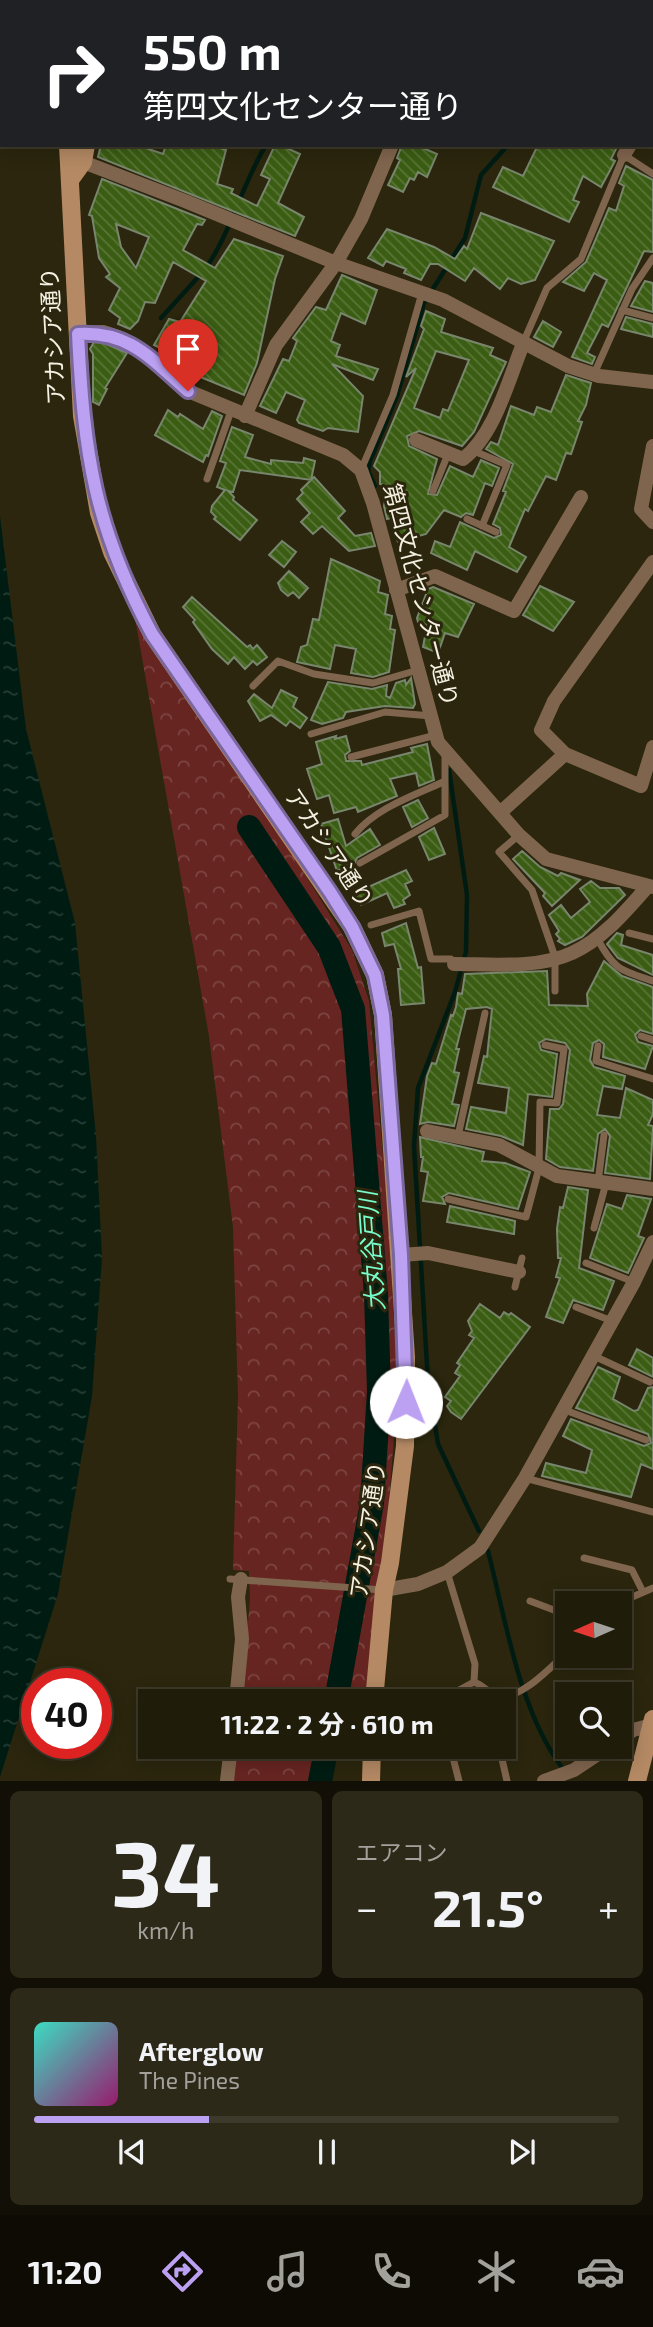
<!DOCTYPE html>
<html lang="ja">
<meta charset="utf-8">
<style>
body{margin:0;font-family:"Exo 2","Noto Sans JP",sans-serif;background:#2d2918;color:#f1f3f6;height:100vh;display:flex;flex-direction:column;font-size:26px;white-space:nowrap}
*{box-sizing:border-box;margin:0}
p{font-size:23px;color:#a2a19c}
.icon{flex:none;width:38px;height:38px;fill:none;stroke:currentColor;stroke-width:2;stroke-linecap:round;stroke-linejoin:round}
.map{position:relative;height:1781px;overflow:hidden}
.side{display:flex;flex-direction:column;gap:10px;padding:10px;background:#120f06;flex:1}
.side>*{flex:none}
.banner{position:absolute;left:0px;top:0px;width:654px;height:147px;box-shadow:0 4px 18px #0003,0 0 0 2px #3d3a2b;background:#202124;color:#fff;overflow:hidden}
.needle{width:46px;rotate:267deg}
.tools{position:absolute;left:555px;top:1591px;display:grid;gap:14px}
.tools a{display:grid;place-items:center;width:77px;height:77px;border-radius:0px;background:#201c0a;box-shadow:0 4px 18px #0003,0 0 0 2px #3d3a2b;font-size:35px}
.speed{position:absolute;left:21px;top:1668px;display:flex;gap:14px;font-size:35px;font-weight:700;text-align:center}
.speed>*{display:grid;place-content:center;width:91px;height:91px;border-radius:50%;background:#201c0a;box-shadow:0 4px 18px #0003,0 0 0 2px #3d3a2b;line-height:1}
.speed .limit{border:10px solid #d22;background:#fff;color:#111}
.pin{position:absolute;display:grid;place-items:center;width:60px;height:60px;color:#fff;margin:-72px -30px;border-radius:50% 50% 50% 0;rotate:-45deg;box-shadow:0 0 7px #0007}
.pin .icon{rotate:45deg}
.me{position:absolute;width:77px;margin:-38px;rotate:1deg;stroke-linejoin:round;filter:drop-shadow(0 0 5px #0008)}
.turn{display:flex;align-items:center;gap:24px;height:147px;padding:0 28px;font-size:32px}
.turn .icon{width:91px;height:91px;stroke-width:2.5}
.turn b{display:block;font-size:49px;line-height:60px}
.big{font-size:52px;font-weight:700;line-height:1.1}
.side .card{flex:1;display:flex;flex-direction:column;justify-content:center;gap:10px;min-width:0;padding:0 24px;border-radius:10px;background:#2d2918}
.side .dial{align-items:center;gap:0}
.dial b{font-size:91px;line-height:1}
.song{display:flex;align-items:center;gap:21px}
.cover{width:84px;height:84px;border-radius:10px;background:linear-gradient(135deg,hsl(170 70% 55%),hsl(320 70% 35%))}
.played{height:7px;border-radius:4px;background:linear-gradient(90deg,#bca0f2 30%,#3d3a2b 30%)}
.keys{display:flex;justify-content:space-around;direction:ltr}
.heat{display:flex;justify-content:space-between;align-items:center;font-size:38px;direction:ltr}
.side .tiles{flex:1;display:grid;gap:10px;grid-template-columns:1fr 1fr}
.card:last-child{grid-column:span 2}
.trip{position:absolute;left:138px;top:1689px;width:378px;height:70px;border-radius:0px;background:#201c0a;box-shadow:0 4px 18px #0003,0 0 0 2px #3d3a2b;font-weight:700;line-height:70px;text-align:center}
.tab-bar{display:flex;height:112px;justify-content:space-around;align-items:center;background:#0d0b04;color:#a2a19c}
.tab-bar .icon{width:49px;height:49px}
.tab-bar .selected{color:#bca0f2}
.tab-bar b{font-size:32px;color:#f1f3f6}
.map>svg:first-child{display:block}
.park{fill:url(#park-crowns)}
.water{fill:url(#water-ripples)}
.lines{fill:none;stroke-linecap:round;stroke-linejoin:round}
.stream{stroke:#001c12;stroke-width:4.5}
.river{stroke:#001c12;stroke-width:24}
.building{fill:url(#building-back-hatch);stroke:#78866d;stroke-width:2;fill-rule:evenodd}
.lane{stroke:#80654e;stroke-width:7}
.street{stroke:#80654e;stroke-width:14}
.secondary{stroke:#b48964;stroke-width:18}
.primary{stroke:#dca474;stroke-width:18}
.route-casing{stroke:#7a689d;stroke-width:18}
.route{stroke:#bca0f2;stroke-width:12}
.labels{text-anchor:middle;stroke-width:6;stroke-linejoin:round;paint-order:stroke}
.street-label{font-size:23px;fill:#f5f1e2;stroke:#2b260d}
.water-label{font-size:24px;font-style:italic;fill:#77fccb;stroke:#2b260d}
</style>
<div class="map">
<svg width="653" height="1781" viewBox="0 0 653 1781">
<defs>
<pattern id="park-crowns" width="20" height="18" patternUnits="userSpaceOnUse" patternTransform="scale(1.75)"><rect width="20" height="18" fill="#672521"/><path d="M2 6a3 3 0 1 1 6 0M12 15a3 3 0 1 1 6 0" fill="none" stroke="#7d4541"/></pattern>
<pattern id="water-ripples" width="26" height="14" patternUnits="userSpaceOnUse" patternTransform="scale(1.75)"><rect width="26" height="14" fill="#001c12"/><path d="M2 4q2-2 4 0t4 0M15 11q2-2 4 0t4 0" fill="none" stroke="#263d34"/></pattern>
<pattern id="building-back-hatch" width="6" height="6" patternUnits="userSpaceOnUse" patternTransform="scale(1.75)"><rect width="6" height="6" fill="#3b5d13"/><path d="M-1 5l2 2M0 0l6 6M5-1l2 2" fill="none" stroke="#587535"/></pattern>
</defs>
<rect width="100%" height="100%" fill="#2b260d"/>
<path class="park" d="M135 618 274 825 352 950 369 1001 387 1200 398 1385 389 1502 367 1701H241L250 1600 249 1571 233 1570 238 1397 233 1227 209 1036Z
M236 1747H324L317 1781H233Z"/>
<path class="water" d="M0 516 26 729 75 923 96 1136 102 1258 92 1396 58 1594 0 1777Z"/>
<g class="lines">
<path class="stream" d="M639 2 641 0
M206 268C232 230 241 186 266 145
M161 318 200 275
M375 486 368 471 370 461 397 396 424 303 465 238 481 175 508 145
M449 770 467 895 466 952 455 992 418 1088 414 1146 428 1382 438 1444 479 1531
M488 1551C506 1621 519 1711 563 1769"/>
<path class="river" d="M249 827 329 947 353 1009 376 1294 379 1392 372 1503 336 1701
M320 1781 327 1746"/>
</g>
<path class="building" d="M101 145H137L163 154 166 145H211L226 150 217 184 233 189 231 193 257 206 270 179 261 175 275 145H280L300 154 278 203 304 217 295 236 98 157Z
M402 145H416L437 154 427 177 418 172 414 180 410 178 403 192 388 185 400 160 397 158Z
M538 145H618L611 159 615 161 601 187 583 176 573 200 579 202 569 222 493 187 503 167 523 176Z
M626 166 653 180V252L644 251 608 327 602 324 587 353 595 357 592 364 572 357 607 280 594 273 584 291 563 282 586 262 609 208 616 211 624 186 619 183Z
M102 179 205 220 202 225 197 224 183 250 215 268 234 239 283 256 275 279 257 363 244 395 203 378 184 364 188 361 154 345 169 319 180 322 206 281 173 262 155 303 145 302 138 321 130 329 118 324 120 318 109 310 120 288 106 277 110 274 99 258 92 216 89 215ZM116 224 149 237 136 268 121 247Z
M481 213 554 241 535 280 521 284 508 278 500 289 474 268 465 281 438 264H430L421 280 404 273 406 269 386 261 383 266 368 258 387 229 434 247 455 259 464 246 467 249Z
M342 275 377 290 365 324 341 313 331 341 340 345 336 356 378 369 373 380 332 364 363 396 358 432 328 428 323 431 299 423 297 420 305 400 286 392 276 413 260 406 283 359 289 361 297 341 293 338 316 307 326 310Z
M645 281 653 283V312L631 306Z
M426 311 445 319 441 332 493 348 490 355 506 362 474 432 462 446 419 431 407 436 409 446 437 459 428 494 437 495 450 466 473 477 481 460 499 468 492 486 485 483 473 515 466 513 461 517 444 510 426 534 398 542 391 518 387 519 384 506 388 486 380 484V472L374 466 416 368 406 377 424 329 421 326ZM436 351 469 360 448 411 443 409 440 418 414 408Z
M626 317 653 324V337L621 329Z
M543 321 561 332 553 347 534 337Z
M94 342 104 343 127 353 105 388 107 389 99 405 93 402V354L90 349Z
M566 375 591 383 586 405 578 421 582 422 571 454 566 453 556 480 546 476 528 511 525 509 509 547 526 557 517 572 475 551 467 570 431 553 435 541 450 547 460 522 494 538 501 535 500 528 493 524 506 492 503 491 513 464 486 449 491 442 498 445 511 406 534 415 537 407 551 412Z
M168 410 178 417 180 414 203 429 212 411 222 416 208 456 206 455 203 462 155 435Z
M232 427 253 435 245 457 271 464V460L303 463 304 458 315 461 311 480 240 470 233 492 228 491 234 497 233 500 257 520 240 540 214 519 216 517 211 512 212 506 225 490 217 487 226 463 220 461Z
M314 477 345 511 338 518 355 536 371 533 375 546 349 551 322 526 313 534 301 522 310 513 297 499 303 493 301 490Z
M282 541 296 552 284 567 269 555Z
M331 559 380 581 378 592 388 595 385 614 392 616 390 629 395 630 389 672 373 677 351 673 356 649 335 645 330 669 297 662 301 647 307 645 313 619 319 620Z
M289 571 308 588 299 598 293 592 288 596 281 590 278 583Z
M540 586 574 602 553 631 523 615Z
M433 587 474 604 458 637 445 633 438 653 423 647 427 626 418 622 417 618 428 589Z
M192 597 247 647 250 645 253 649 257 645 267 657 257 665 253 661 245 669 234 657 228 664 212 649 193 622 195 620 183 607Z
M411 678 415 704 413 708 385 706 346 712 343 718 322 724 311 720 328 682 372 689 387 685 386 696 390 698 396 683 405 680 406 685Z
M281 690 297 698 293 707 307 718 300 728 290 721 286 726 271 715 260 721 248 701 254 694 272 708Z
M336 736 335 739 346 736 350 751 345 755 346 761H361L362 765 413 752 411 748 427 744 434 780 419 786 416 773 390 779 397 796 358 812 356 807 334 813 329 795 317 799 307 769 322 764 316 742Z
M418 800 428 818 412 827 403 807Z
M338 819 346 846 370 829 380 845 357 858 354 864 337 871 321 824Z
M434 828 445 854 429 860 419 837Z
M522 851 540 867 558 876 561 873 580 880 552 906 543 896 545 893 513 859Z
M406 870 412 881 405 884 410 895 403 900 405 904 394 908 387 893 361 905 355 893Z
M591 881 600 888H619L625 895 582 937 565 945 558 941 560 939 556 934 559 931 549 915 561 905 571 918 590 902 580 889Z
M406 923 418 968 421 967 424 1003 401 1005 398 969H401L394 944 385 946 382 933Z
M617 933 623 935 621 945 653 955V975L618 958 607 944Z
M604 961 622 976 653 987V1034L640 1030 635 1035 638 1042 653 1046 645 1069 603 1057 604 1044 599 1040 593 1043 590 1060 594 1067 625 1076 622 1089 603 1086 597 1115 620 1118 626 1088 653 1100V1114L648 1125 653 1126 650 1179 605 1173 610 1136 605 1129 598 1134 593 1171 560 1167 546 1159 550 1109H559L563 1104 570 1050 565 1043 546 1039 539 1043 541 1050 557 1054 552 1097 528 1094 523 1145 501 1136 466 1129 471 1107 506 1113 509 1088 478 1083 484 1056 487 1057 492 1009 487 1007 466 1009 456 1049H459L454 1072 459 1073 452 1104 459 1105 454 1126 428 1122 420 1124 427 1076 432 1063 436 1064 451 1015 453 1016 456 1007 458 993 462 994 465 974 547 971 549 1005 588 1006 587 994Z
M420 1137 484 1152 482 1161 505 1163 530 1172 518 1209 449 1193 442 1197 445 1204 423 1201 428 1172 421 1171 423 1157H421Z
M568 1187 588 1190 579 1268 614 1281 603 1310 573 1300 563 1323 546 1317 560 1278 556 1277 561 1258H558L557 1229 560 1207 563 1208Z
M627 1195 651 1199 638 1236 644 1238 628 1273 590 1258 607 1204 622 1209Z
M450 1206 515 1221 514 1234 447 1222Z
M480 1304 500 1318 504 1312 509 1315 511 1313 530 1327 461 1419 451 1412 447 1406 451 1401 445 1397 460 1376 455 1373 460 1365 457 1363 474 1338 469 1335 472 1331 468 1321Z
M637 1349 653 1358V1377L629 1365Z
M598 1367 620 1377 613 1399 634 1411 638 1410 648 1388 653 1387V1469L641 1464 631 1497 542 1476 546 1463 586 1473 592 1450 563 1436 571 1419 644 1446 651 1443 648 1434 576 1408Z"/>
<g class="lines">
<path class="lane" d="M79 0V2
M621 2 625 0
M622 310 653 318
M523 343 547 288 581 259 624 155 653 174
M594 374 632 289 653 258
M474 451 507 465 482 526
M361 470 393 395 422 293
M207 479 231 411
M433 491 448 454
M467 519 496 532
M253 686 278 661 314 674 373 683 418 670
M311 734 385 712 431 716
M351 757 436 735
M355 834C376 808 413 796 443 782
M519 835 499 852 532 890 555 957V991
M360 863 445 815V753
M371 925 419 911 431 959H451L454 963
M629 933 653 939
M597 938C614 970 620 970 653 981
M641 1036 653 1040
M598 1046 596 1061 653 1079
M458 1136 485 1013
M598 1182 604 1135
M448 1199 526 1217 539 1168 540 1102 557 1103 564 1049 545 1045
M594 1228 606 1183
M586 1263 634 1282
M515 1287 522 1258
M576 1307 612 1321
M594 1356 650 1382
M562 1409 646 1440
M525 1478 653 1512
M584 1558 632 1570 643 1592
M230 1579 383 1590
M530 1601 567 1615
M587 1603 594 1599 630 1598 653 1588
M474 1682C482 1685 486 1690 493 1694 515 1707 553 1665 567 1652
M439 1701 474 1682 475 1664 447 1572
M450 1746 459 1781
M502 1759 507 1781"/>
<path class="street" d="M624 155 630 145
M83 162 185 201 336 263 443 300 568 366 599 376 653 382
M77 333 103 332 118 337 134 346 188 391 343 455 361 470 373 503 438 742 519 835 546 859 653 887
M245 416 276 345 336 263 361 219 392 145
M416 440 463 459C495 434 508 381 523 344
M653 446 641 509 653 522
M653 562 554 701 541 730 565 754 641 786 653 747
M396 590 435 576 514 611 581 497
M501 812 565 754
M454 964C490 964 538 969 572 953 602 940 626 911 648 886
M427 1131 499 1145 557 1176 653 1189
M401 1255 428 1253 519 1272
M384 1590 418 1584 447 1572 480 1548 525 1478 634 1282 653 1242
M236 1701 242 1639 238 1597 241 1579
M620 1740 633 1730 652 1725
M322 1746 371 1755
M227 1781 231 1746
M544 1781 574 1770 610 1746"/>
<path class="secondary" d="M62 0V2
M103 2V0
M68 145 82 416 99 513 112 552 152 634 352 927 375 975 383 1015 406 1357 405 1446 390 1563 384 1590 374 1701
M70 180 83 162 86 145
M371 1781 372 1746
M637 1781 653 1719"/>
<path class="primary" d="M391 0 396 2
M428 0 431 2
M444 0 448 2
M470 0 473 2
M496 0 499 2
M524 0 527 2"/>
</g>
<g class="lines">
<g class="route-casing">
<path id="route" d="M188 391C151 359 130 331 78 334 84 454 94 526 152 634L330 892 352 927 375 975 383 1015 401 1255 406 1402"/>
</g>
<use href="#route" class="route"/>
</g>
<g class="labels">
<g class="street-label">
<text transform="translate(53 336) rotate(-93)" y="8">アカシア通り</text>
<text transform="translate(421 595) rotate(75)" y="8">第四文化センター通り</text>
<text transform="translate(329 848) rotate(56)" y="8">アカシア通り</text>
<text transform="translate(368 1530) rotate(-82)" y="8">アカシア通り</text>
</g>
<g class="water-label">
<text transform="translate(372 1251) rotate(-94)" y="8">大丸谷戸川</text>
</g>
</g>
</svg>
<div class="tools">
<a><svg class="needle" viewBox="-14 -14 28 28"><path d="M0-13l5 13h-10z" fill="#e53935"/><path d="M0 13l5-13h-10z" fill="#a2a19c"/></svg></a>
<a><svg class="icon" aria-label="search" viewBox="0 0 24 24"><circle cx="10" cy="10" r="6"/><path d="M15 15l6 6"/></svg></a>
</div>
<div class="speed"><div class="limit">40</div></div>
<div class="pin" style="left:188px;top:391px;background:#d93025"><svg class="icon" aria-label="arrive" viewBox="0 0 24 24"><path d="M6 21V4h12l-3 4 3 4H6"/></svg></div>
<svg class="me" style="left:406px;top:1402px" viewBox="-20 -20 40 40"><circle r="19" fill="#fff"/><path d="M0-13L10 11 0 6-10 11z" fill="#bca0f2"/></svg>
<div class="trip">11:22 · 2 分 · 610 m</div>
<div class="banner">
<div class="turn"><svg class="icon" aria-label="right" viewBox="0 0 24 24"><path d="M7 20v-9h11M14 6l5 5-5 5"/></svg><div><b>550 m</b>第四文化センター通り</div></div>
</div>
</div>
<section class="side">
<div class="tiles">
<div class="card dial"><b>34</b><p>km/h</p></div>
<div class="card"><p>エアコン</p>
<div class="heat"><a>−</a><b class="big">21.5°</b><a>+</a></div>
</div>
<div class="card">
<div class="song"><i class="cover"></i><div><b>Afterglow</b><p>The Pines</p></div></div>
<div class="played"></div>
<div class="keys"><svg class="icon" aria-label="previous" viewBox="0 0 24 24"><path d="M18 5L8 12l10 7zM5 5v14"/></svg><svg class="icon" aria-label="pause" viewBox="0 0 24 24"><path d="M8 5v14M16 5v14"/></svg><svg class="icon" aria-label="next" viewBox="0 0 24 24"><path d="M6 5l10 7-10 7zM19 5v14"/></svg></div>
</div>
</div>
</section>
<nav class="tab-bar">
<b>11:20</b>
<svg class="icon selected" aria-label="directions" viewBox="0 0 24 24"><path d="M12 3l9 9-9 9-9-9zM9 14v-3h6M13 9l2 2-2 2"/></svg>
<svg class="icon" aria-label="music" viewBox="0 0 24 24"><path d="M9 18V5l10-2v13"/><circle cx="6" cy="18" r="3"/><circle cx="16" cy="16" r="3"/></svg>
<svg class="icon" aria-label="phone" viewBox="0 0 24 24"><path d="M5 4h4l2 5-3 2q2 4 5 5l2-3 5 2v4C11 20 4 13 5 4z"/></svg>
<svg class="icon" aria-label="climate" viewBox="0 0 24 24"><path d="M12 3v18M4 7l16 10M4 17L20 7"/></svg>
<svg class="icon" aria-label="car" viewBox="0 0 24 24"><path d="M5 17H2v-5l4-1 3-4h7l3 4 3 1v5h-3M9 17h6M6 11h13"/><circle cx="7" cy="17" r="2"/><circle cx="17" cy="17" r="2"/></svg>
</nav>
